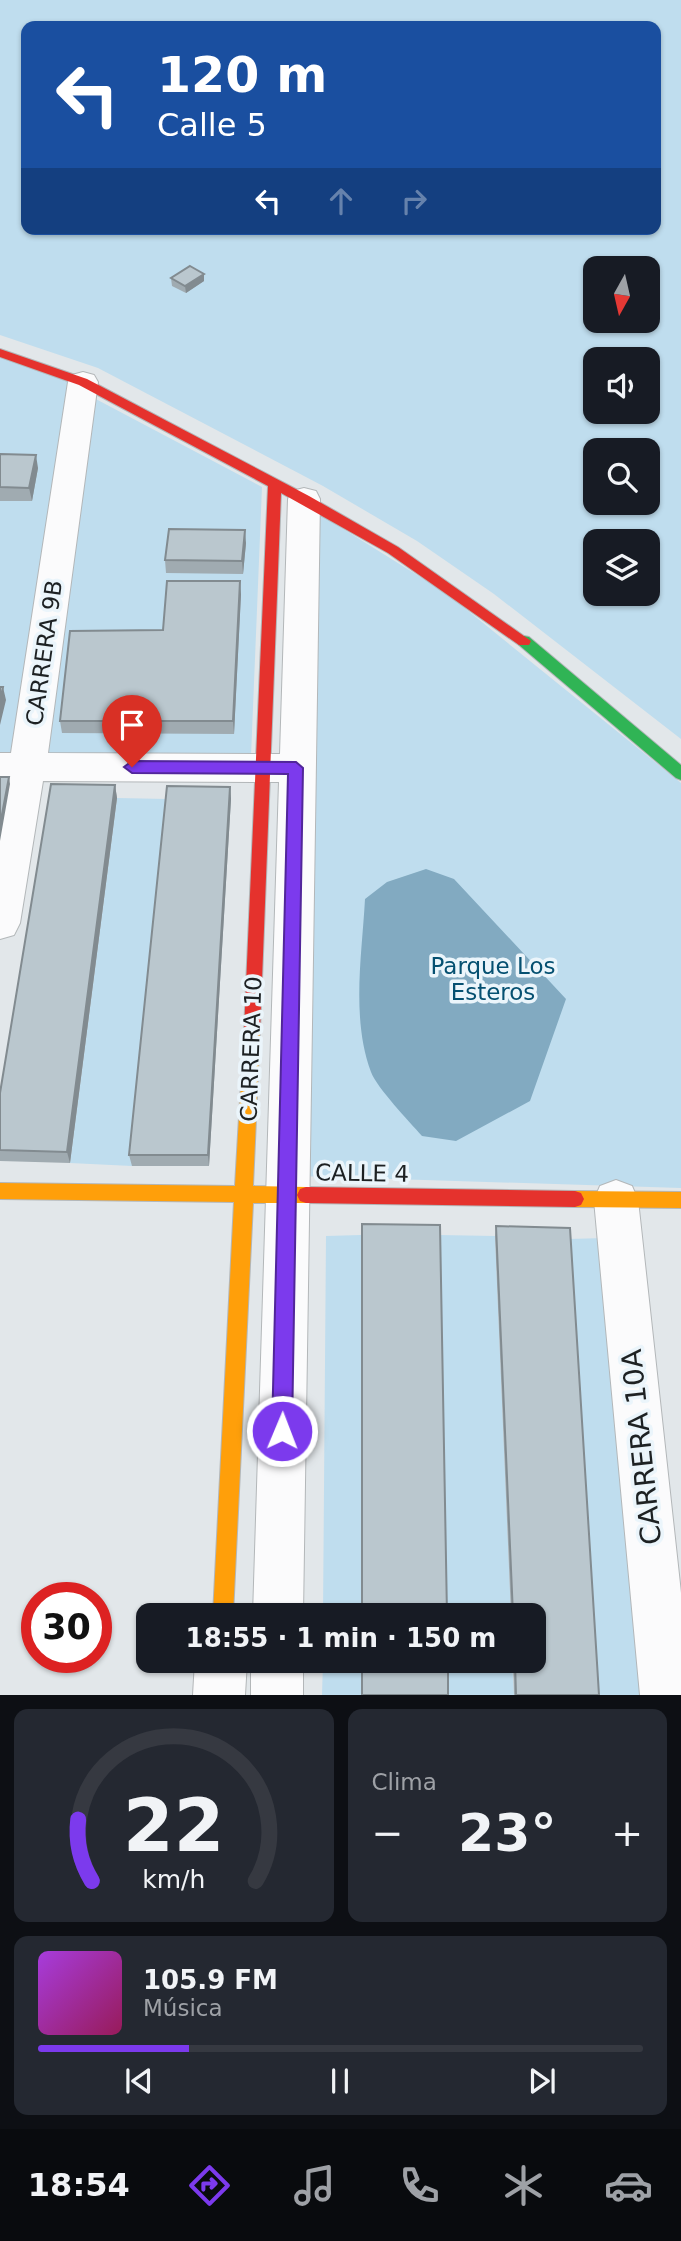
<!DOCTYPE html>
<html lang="es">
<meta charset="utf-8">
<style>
body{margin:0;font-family:"DejaVu Sans",sans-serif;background:#242831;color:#f1f3f6;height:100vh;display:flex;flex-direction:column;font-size:26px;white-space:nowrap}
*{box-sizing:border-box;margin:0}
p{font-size:23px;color:#9ea1a6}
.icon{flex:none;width:38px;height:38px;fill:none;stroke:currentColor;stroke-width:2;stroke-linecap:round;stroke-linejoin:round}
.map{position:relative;height:1695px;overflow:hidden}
.drawer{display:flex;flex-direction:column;gap:14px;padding:14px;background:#0d0f14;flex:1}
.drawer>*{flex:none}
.banner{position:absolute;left:21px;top:21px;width:640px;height:214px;border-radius:14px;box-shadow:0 2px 5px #0004;background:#1a4fa0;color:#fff;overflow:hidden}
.needle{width:46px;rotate:188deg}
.controls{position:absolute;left:583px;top:256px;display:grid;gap:14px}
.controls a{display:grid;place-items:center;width:77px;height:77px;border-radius:14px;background:#171b24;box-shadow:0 2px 5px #0004;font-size:35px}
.speed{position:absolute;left:21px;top:1582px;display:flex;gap:14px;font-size:35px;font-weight:700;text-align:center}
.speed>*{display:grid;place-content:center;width:91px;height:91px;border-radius:50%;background:#171b24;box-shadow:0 2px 5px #0004;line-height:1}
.speed .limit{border:10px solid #d22;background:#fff;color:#111}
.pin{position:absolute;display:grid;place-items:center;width:60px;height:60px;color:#fff;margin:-72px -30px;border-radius:50% 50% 50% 0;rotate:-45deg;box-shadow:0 0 7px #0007}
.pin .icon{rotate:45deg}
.me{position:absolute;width:77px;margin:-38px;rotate:1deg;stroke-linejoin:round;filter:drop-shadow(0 0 5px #0008)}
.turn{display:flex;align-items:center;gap:24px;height:147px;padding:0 21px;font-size:32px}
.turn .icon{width:91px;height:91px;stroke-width:2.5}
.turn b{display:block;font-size:49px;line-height:60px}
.lanes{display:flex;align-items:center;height:66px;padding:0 21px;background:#0003;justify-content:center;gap:35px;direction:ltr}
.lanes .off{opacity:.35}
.big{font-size:52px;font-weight:700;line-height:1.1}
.drawer .widget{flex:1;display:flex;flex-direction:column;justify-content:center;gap:10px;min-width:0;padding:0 24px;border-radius:14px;background:#242831}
.drawer .dial{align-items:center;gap:0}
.dial svg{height:182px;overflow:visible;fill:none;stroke:#363941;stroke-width:7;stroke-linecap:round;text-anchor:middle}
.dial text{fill:#f1f3f6;stroke:none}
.song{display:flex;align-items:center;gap:21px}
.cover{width:84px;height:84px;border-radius:10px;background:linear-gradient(135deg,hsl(280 70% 55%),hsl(330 70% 35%))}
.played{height:7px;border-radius:4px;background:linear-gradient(90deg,#7c3aed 25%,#363941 25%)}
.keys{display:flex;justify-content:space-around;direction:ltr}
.heat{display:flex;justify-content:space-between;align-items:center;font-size:38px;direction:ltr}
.drawer .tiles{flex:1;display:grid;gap:14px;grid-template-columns:1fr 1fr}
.widget:last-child{grid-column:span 2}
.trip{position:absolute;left:136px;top:1603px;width:410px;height:70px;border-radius:14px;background:#171b24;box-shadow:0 2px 5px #0004;font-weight:700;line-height:70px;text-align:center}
.menu{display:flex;height:112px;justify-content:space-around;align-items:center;background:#090b0e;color:#9ea1a6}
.menu .icon{width:49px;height:49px}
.menu .selected{color:#7c3aed}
.menu b{font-size:32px;color:#f1f3f6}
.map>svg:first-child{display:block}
.green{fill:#bfddee;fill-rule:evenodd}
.water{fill:#82aac1}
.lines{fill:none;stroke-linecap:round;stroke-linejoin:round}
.street-casing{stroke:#b3b7b9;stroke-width:2}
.fast-casing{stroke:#b3b7b9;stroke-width:2}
.slow-casing{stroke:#b3b7b9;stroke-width:2}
.jam-casing{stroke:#b3b7b9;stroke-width:2}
.street{fill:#fbfbfc;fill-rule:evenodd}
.fast{fill:#30b455;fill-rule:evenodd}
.slow{fill:#ff9f0a;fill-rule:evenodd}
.jam{fill:#e5322d;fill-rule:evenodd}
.wall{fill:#a0abb1}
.shaded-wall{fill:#828b90}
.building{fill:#bac7ce;stroke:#828b90;stroke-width:2}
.route{fill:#7c3aed;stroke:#51269a;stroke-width:2}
.labels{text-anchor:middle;stroke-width:7;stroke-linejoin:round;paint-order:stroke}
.street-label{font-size:23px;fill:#1d2123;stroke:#ebf5fb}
.park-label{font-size:23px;fill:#055071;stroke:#ebf5fb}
.near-street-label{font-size:28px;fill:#1d2123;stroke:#ebf5fb}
</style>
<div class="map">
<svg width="681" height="1695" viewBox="0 0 681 1695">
<rect width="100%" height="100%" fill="#e2e7ea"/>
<path class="green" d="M0 0H681V739L494 594 417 541 323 486 98 368 0 335ZM26 26H656V229H26ZM595 268H648V320H595ZM595 359H648V411H595ZM595 450H648V502H595ZM595 541H648V593H595Z
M0 357 80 384 24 764H0Z
M92 397 262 487 251 756 42 755Z
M316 512 446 593 681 783V1188L299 1176Z
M117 798 168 799 132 1166 70 1163Z
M361 1235 363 1615H323L326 1236Z
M439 1235 495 1236 511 1615H446Z
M605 1238 645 1695H596L568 1239Z
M323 1661H363V1695H322Z
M447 1661H512L514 1695H447Z"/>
<path class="water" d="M426 869 454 879 566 999 530 1101 456 1141 422 1136C409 1121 377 1088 371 1072 351 1018 362 955 365 899L387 882Z"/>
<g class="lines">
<g class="street-casing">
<path id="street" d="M83 372 94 375 98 382 48 753 280 754 288 499 292 491 304 488 316 491 320 499 303 1615H253L279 782 43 781 20 923 14 935 0 939V813L6 781H0V753H11L68 382 72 375Z
M616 1180 632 1186 638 1200 681 1593V1695H640L594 1200 600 1186Z
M195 1661H247L245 1695H193Z
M251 1661H303V1695H251Z"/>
</g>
<g class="fast-casing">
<path id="fast" d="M524 636 529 637 681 765V780L676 778 519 645 517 641 519 637Z"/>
</g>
<g class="slow-casing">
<path id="slow" d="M252 1024 258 1026 260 1031 253 1186 306 1187 312 1189 315 1195 312 1201 306 1203H253L233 1615H213L234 1202 0 1199V1183L235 1186 244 1031 246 1026Z
M575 1191 681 1192V1208L575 1207 569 1205 566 1199 569 1193Z"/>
</g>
<g class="jam-casing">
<path id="jam" d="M0 349 87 379 309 496 398 547 531 641 529 645H519L388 553 281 493 260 1031 258 1036 252 1038 246 1036 244 1031 268 486 79 385 0 357Z
M306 1187 575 1191 581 1193 584 1199 581 1205 575 1207 306 1203 300 1201 297 1195 300 1189Z"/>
</g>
<use href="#street" class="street"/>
<use href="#fast" class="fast"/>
<use href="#slow" class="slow"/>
<use href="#jam" class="jam"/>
</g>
<path class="wall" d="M204 274V281L186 293 172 286 171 278Z
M0 454 38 468 32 501H0Z
M246 543 243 574 166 573 165 560Z
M241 594 234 734 62 733 60 721 163 630Z
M115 785 117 798 70 1163 0 1161V1093Z
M230 787 231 799 209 1166H132L129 1155Z
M496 1226 599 1695H514L513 1661H534V1615H511L495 1236Z"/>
<path class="shaded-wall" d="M204 274V281L186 293 185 286Z
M36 455 38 468 32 501 29 488Z
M245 530 246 543 243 574 242 561Z
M240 581 241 594 234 734 233 721Z
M3 687 6 700 0 725V700Z
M9 777 10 784 0 841V825Z
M115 785 117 798 70 1163 67 1152Z
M230 787 231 799 209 1166 208 1155Z"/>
<path class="building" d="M190 266 204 274 185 286 171 278Z
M0 454 36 455 29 488 0 487Z
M169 529 245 530 242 561 165 560Z
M167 581H240L233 721H60L70 631 163 630Z
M0 687H3L0 700Z
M0 777H9L0 825Z
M51 784 115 785 67 1152 0 1150V1093Z
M167 786 230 787 208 1155H129Z
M362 1224 440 1225 447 1615H362Z
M496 1226 570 1228 599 1695H516L515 1661H534V1615H513Z
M362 1661H448V1695H362Z"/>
<path class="route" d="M132 761 296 762 303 768 292 1431 289 1438 282 1441 275 1438 272 1431 288 774 132 773 124 767Z"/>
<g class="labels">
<g class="street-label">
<text transform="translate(44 653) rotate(-82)" y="8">CARRERA 9B</text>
<text transform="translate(251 1049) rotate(-88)" y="8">CARRERA 10</text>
<text transform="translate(362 1173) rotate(1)" y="8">CALLE 4</text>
</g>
<g class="park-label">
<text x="493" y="974">Parque Los<tspan x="493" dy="26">Esteros</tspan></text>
</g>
<g class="near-street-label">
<text transform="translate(641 1447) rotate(-96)" y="10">CARRERA 10A</text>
</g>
</g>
</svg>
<div class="controls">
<a><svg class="needle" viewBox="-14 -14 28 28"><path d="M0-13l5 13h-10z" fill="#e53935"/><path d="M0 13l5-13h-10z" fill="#9ea1a6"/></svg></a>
<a><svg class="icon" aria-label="sound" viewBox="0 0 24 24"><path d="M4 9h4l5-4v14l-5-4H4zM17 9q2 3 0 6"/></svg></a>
<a><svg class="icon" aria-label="search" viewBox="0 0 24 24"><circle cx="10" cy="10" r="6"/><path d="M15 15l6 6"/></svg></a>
<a><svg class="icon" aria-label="layers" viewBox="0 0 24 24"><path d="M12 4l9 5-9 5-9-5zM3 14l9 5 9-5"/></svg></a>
</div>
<div class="speed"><div class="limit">30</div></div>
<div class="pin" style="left:132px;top:767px;background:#d93025"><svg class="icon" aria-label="arrive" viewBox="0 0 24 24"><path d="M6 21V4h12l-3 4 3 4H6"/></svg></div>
<svg class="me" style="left:282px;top:1431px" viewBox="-20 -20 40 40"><circle r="17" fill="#7c3aed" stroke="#fff" stroke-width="3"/><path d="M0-11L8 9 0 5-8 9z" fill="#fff"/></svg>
<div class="trip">18:55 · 1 min · 150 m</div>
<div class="banner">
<div class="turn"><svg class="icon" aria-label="left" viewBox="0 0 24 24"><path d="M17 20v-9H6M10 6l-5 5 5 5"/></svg><div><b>120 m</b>Calle 5</div></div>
<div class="lanes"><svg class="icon" aria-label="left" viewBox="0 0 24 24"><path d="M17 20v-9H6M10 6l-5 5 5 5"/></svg><svg class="icon off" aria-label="ahead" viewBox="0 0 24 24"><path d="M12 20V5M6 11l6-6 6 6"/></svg><svg class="icon off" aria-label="right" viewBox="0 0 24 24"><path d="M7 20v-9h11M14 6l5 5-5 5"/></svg></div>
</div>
</div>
<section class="drawer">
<div class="tiles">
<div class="widget dial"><svg viewBox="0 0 100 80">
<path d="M14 69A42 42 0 1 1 86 69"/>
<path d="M14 69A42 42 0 0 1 8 42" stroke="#7c3aed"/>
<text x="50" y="56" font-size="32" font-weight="700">22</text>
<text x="50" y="72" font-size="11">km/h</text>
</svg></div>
<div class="widget"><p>Clima</p>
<div class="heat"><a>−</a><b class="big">23°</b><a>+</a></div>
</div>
<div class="widget">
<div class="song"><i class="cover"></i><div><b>105.9 FM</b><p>Música</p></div></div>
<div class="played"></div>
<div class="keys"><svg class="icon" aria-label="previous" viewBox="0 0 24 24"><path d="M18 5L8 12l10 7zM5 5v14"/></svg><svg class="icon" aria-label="pause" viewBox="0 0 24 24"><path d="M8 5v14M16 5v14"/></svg><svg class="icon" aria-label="next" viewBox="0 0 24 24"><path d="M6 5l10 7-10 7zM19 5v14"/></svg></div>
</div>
</div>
</section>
<nav class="menu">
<b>18:54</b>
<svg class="icon selected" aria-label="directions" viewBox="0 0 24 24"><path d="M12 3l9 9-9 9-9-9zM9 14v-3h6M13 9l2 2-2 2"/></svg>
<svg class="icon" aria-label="music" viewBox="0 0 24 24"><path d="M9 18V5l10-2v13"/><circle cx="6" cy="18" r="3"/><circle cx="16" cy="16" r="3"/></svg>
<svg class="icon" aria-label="phone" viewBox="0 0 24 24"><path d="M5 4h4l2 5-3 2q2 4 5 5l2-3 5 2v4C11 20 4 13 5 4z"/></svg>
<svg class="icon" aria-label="climate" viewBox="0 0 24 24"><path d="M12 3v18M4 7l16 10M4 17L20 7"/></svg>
<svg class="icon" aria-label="car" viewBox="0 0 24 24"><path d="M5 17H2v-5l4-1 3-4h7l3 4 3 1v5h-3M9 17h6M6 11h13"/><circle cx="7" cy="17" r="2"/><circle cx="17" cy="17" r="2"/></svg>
</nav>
